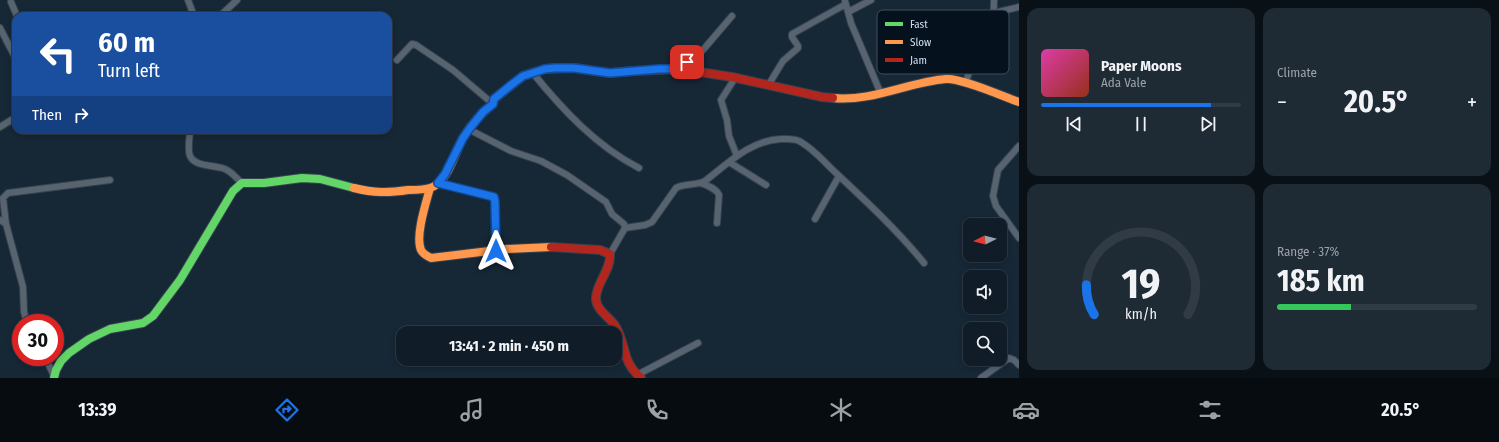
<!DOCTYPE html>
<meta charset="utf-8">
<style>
body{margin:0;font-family:"Fira Sans Condensed",sans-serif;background:#1e2a34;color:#f1f3f6;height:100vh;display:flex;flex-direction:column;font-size:15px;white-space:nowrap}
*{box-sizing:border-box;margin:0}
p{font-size:13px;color:#9ca2a8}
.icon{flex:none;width:22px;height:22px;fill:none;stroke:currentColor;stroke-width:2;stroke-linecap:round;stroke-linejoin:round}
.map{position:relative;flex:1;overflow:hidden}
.side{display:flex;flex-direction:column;gap:8px;padding:8px;background:#091016;width:480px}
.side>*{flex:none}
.hud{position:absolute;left:12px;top:12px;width:380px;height:122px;border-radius:12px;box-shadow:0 2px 6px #0003,0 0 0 1px #303b45;background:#1a4fa0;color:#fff;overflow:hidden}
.needle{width:26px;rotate:264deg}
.controls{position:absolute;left:963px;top:218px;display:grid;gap:8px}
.controls a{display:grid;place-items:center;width:44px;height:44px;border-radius:8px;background:#101d28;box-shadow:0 2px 6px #0003,0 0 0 1px #303b45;font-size:20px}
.speed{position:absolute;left:12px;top:314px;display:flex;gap:8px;font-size:20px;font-weight:700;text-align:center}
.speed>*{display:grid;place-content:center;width:52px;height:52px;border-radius:50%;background:#101d28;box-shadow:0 2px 6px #0003,0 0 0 1px #303b45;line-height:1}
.speed .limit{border:6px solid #d22;background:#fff;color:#111}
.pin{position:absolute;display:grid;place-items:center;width:34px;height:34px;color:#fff;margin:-17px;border-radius:8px;box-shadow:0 2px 6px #0006}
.me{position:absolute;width:44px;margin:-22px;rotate:0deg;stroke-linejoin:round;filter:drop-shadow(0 0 3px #0008)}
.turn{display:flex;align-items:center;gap:14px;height:84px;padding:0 20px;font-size:18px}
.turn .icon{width:52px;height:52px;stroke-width:2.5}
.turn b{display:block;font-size:28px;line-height:34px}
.then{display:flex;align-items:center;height:38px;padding:0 20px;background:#0003;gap:8px;font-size:15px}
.big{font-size:30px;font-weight:700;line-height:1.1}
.side .card{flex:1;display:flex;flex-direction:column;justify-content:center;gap:6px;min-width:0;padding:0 14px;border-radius:12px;background:#1e2a34}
.side .dial{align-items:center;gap:0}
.dial svg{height:104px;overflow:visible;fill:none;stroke:#303b45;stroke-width:7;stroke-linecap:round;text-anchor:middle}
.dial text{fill:#f1f3f6;stroke:none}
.song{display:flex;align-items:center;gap:12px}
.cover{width:48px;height:48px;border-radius:6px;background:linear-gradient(135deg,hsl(320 70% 55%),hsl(10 70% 35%))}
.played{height:4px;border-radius:2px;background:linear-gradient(90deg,#1a73e8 85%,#303b45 85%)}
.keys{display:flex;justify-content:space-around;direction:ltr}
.heat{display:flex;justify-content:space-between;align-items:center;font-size:22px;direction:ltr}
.charge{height:6px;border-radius:3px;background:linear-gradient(90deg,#34c759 37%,#303b45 0)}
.side .tiles{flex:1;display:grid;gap:8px;grid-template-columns:repeat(2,1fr)}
.trip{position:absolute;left:396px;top:326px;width:226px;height:40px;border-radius:12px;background:#101d28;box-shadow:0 2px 6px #0003,0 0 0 1px #303b45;font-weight:700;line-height:40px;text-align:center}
.tab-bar{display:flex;height:64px;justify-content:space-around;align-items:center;background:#060c10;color:#9ca2a8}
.tab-bar .icon{width:28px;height:28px}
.tab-bar .current{color:#1a73e8}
.tab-bar b{font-size:18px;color:#f1f3f6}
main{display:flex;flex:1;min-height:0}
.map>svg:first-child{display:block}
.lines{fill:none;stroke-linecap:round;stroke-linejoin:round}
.street-casing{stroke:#36424f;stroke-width:8}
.fast-casing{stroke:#36424f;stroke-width:10}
.slow-casing{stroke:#36424f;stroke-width:10}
.jam-casing{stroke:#36424f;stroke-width:10}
.street{stroke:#576470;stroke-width:6}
.fast{stroke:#63d668;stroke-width:8}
.slow{stroke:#ff974d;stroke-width:8}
.jam{stroke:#b3261e;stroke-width:8}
.route-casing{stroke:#114b97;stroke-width:10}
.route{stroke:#1a73e8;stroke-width:7}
.key{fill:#05111c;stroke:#414f5c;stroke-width:1}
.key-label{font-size:11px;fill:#cedff1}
</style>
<main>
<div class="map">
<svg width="1019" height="378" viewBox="0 0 1019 378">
<rect width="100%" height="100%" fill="#162736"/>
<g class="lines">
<g class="street-casing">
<path id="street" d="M188 0 194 16
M845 1 851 23 881 94
M11 2 17 16
M848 12 871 0
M994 13 1019 7
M220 16 237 0
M0 28 16 59
M397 60 412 44 416 45 453 70 493 104
M680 69 703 50 732 16
M532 72C562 109 596 146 639 168
M735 78 721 100 727 120 729 136 737 156
M966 83C969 73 970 61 978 53 984 46 989 51 993 38L994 0
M769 84 783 61 798 48V46L792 37V34L846 4
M0 127 16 117
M470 128 474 132 511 151 541 161 567 175 606 202 612 214 624 224 625 228 610 254
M190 130C190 138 187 148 190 156 195 167 215 165 225 169 232 172 236 178 242 183
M1019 146 998 170 993 196 996 206 1019 238
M729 162 766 185
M438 183 494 197 495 203 496 251
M701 183C708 186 716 188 719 195L717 223
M815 219 839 176
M0 220 6 224 23 287 24 312 27 323
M6 224 3 198 8 193 110 180
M625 228 645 225 652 222 676 188C684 183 696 186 705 181 727 164 751 140 781 139 787 139 794 138 799 141 813 148 825 163 836 173 867 202 897 230 924 263
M45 357 54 376
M637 375 698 343
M981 378 1009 358 1014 360 1019 365"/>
</g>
<g class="fast-casing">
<path id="fast" d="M54 378 56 370 61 361 69 353 89 339 110 329 143 323 153 316 180 280 233 191 242 183H264L302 178 320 179 354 188"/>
</g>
<g class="slow-casing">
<path id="slow" d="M833 98C872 102 908 82 946 79 962 78 1002 96 1019 102
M354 188C374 193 388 193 408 190 415 190 423 190 430 188 449 182 454 153 463 138 471 125 481 113 493 104L494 99 523 76 545 69 574 68 610 73 632 71
M430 188C426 203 415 236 421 250 423 254 427 256 431 258L506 249 551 247"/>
</g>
<g class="jam-casing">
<path id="jam" d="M632 71 680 69 732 77 822 97 833 98
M551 247 600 250 610 254C611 270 597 282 596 297 595 310 610 317 616 327 627 346 621 361 641 378"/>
</g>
<use href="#street" class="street"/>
<use href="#fast" class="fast"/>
<use href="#slow" class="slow"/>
<use href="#jam" class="jam"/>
</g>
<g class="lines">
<g class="route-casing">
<path id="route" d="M496 251 495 202 494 197 438 183 445 174 463 138 470 128 483 112 493 104 494 99 511 85 523 76 545 69 554 68H574L610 73 659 69H680L687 62"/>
</g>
<use href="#route" class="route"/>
</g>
<rect x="877" y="10" width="132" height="64" rx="6" class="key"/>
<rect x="885" y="22" width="18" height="4" fill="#63d668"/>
<rect x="885" y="40" width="18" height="4" fill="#ff974d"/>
<rect x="885" y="58" width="18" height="4" fill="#b3261e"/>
<g class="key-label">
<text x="910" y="28">Fast</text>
<text x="910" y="46">Slow</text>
<text x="910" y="64">Jam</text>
</g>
</svg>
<div class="controls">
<a><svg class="needle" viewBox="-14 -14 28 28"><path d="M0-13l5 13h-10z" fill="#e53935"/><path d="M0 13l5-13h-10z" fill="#9ca2a8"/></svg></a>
<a><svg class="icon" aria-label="sound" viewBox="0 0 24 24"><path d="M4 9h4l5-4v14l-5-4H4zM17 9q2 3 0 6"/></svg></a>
<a><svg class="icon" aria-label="search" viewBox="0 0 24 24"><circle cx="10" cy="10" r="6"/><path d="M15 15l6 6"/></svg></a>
</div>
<div class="speed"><div class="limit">30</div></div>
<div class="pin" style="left:687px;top:62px;background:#d93025"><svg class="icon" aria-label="arrive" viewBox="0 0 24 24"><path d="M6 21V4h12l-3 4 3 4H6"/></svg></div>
<svg class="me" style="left:496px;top:251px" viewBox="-20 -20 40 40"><path d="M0-17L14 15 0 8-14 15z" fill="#1a73e8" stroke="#fff" stroke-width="4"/></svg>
<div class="trip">13:41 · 2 min · 450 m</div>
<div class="hud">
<div class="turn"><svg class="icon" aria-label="left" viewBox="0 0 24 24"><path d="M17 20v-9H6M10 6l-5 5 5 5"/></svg><div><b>60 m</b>Turn left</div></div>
<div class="then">Then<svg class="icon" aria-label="right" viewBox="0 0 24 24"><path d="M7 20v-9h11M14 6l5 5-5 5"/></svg></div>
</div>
</div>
<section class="side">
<div class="tiles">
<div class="card">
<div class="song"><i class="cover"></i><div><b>Paper Moons</b><p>Ada Vale</p></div></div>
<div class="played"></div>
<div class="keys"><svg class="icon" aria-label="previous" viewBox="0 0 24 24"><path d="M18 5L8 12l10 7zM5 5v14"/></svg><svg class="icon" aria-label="pause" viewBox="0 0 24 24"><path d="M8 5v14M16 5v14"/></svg><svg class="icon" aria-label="next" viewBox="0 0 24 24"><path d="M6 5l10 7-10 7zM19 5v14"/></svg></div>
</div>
<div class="card"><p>Climate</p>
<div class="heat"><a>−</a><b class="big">20.5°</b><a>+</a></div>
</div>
<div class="card dial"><svg viewBox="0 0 100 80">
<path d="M14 69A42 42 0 1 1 86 69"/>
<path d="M14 69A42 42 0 0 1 8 46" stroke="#1a73e8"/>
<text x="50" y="56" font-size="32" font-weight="700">19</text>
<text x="50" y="72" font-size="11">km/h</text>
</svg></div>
<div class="card"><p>Range · 37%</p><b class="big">185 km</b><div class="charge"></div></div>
</div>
</section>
</main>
<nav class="tab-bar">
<b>13:39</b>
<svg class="icon current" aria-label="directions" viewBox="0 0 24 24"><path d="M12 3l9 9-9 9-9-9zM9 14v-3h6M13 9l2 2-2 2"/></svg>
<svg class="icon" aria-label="music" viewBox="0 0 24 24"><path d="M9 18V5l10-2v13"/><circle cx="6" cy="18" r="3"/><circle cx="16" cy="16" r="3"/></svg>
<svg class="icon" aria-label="phone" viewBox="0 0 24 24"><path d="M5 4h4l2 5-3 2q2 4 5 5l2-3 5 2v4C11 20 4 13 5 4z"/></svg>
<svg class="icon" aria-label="climate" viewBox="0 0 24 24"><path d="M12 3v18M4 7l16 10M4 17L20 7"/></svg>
<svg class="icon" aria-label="car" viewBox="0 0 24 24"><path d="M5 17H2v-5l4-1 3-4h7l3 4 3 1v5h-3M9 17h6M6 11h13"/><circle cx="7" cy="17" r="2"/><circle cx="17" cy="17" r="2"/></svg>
<svg class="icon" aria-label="filters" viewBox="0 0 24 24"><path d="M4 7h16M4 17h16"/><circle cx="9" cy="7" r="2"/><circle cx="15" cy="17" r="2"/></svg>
<b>20.5°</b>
</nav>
